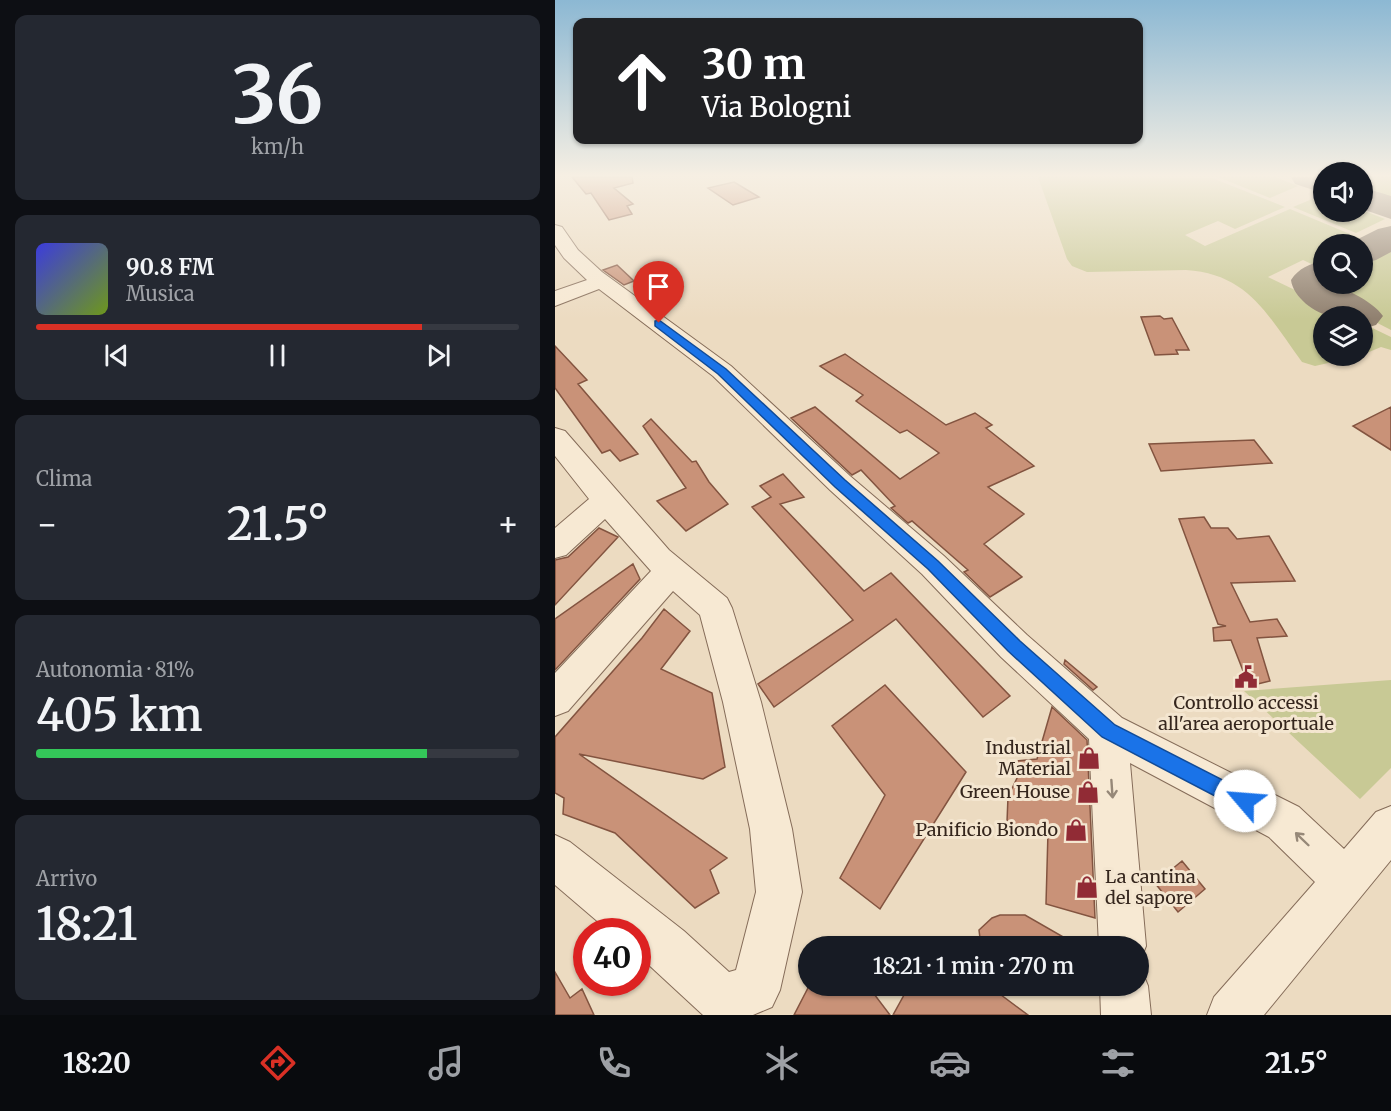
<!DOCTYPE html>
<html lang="it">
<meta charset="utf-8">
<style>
body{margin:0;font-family:Merriweather,serif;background:#242831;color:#f1f3f6;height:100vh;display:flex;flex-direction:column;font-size:22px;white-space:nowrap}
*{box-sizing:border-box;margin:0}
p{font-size:20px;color:#9ea1a6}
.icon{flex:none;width:33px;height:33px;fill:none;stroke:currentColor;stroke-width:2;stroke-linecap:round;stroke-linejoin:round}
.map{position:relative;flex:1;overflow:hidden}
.sheet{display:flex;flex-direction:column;gap:15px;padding:15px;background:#0d0f14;width:555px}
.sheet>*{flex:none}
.guide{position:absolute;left:18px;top:18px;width:570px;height:126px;border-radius:12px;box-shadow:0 2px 4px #0004;background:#202124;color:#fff;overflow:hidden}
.controls{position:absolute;left:758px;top:162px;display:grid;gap:12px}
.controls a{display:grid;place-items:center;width:60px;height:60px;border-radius:50%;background:#171b24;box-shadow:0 2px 4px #0004;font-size:30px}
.speed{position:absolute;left:18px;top:918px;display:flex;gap:12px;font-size:30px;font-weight:700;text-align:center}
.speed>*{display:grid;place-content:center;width:78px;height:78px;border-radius:50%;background:#171b24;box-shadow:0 2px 4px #0004;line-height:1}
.speed .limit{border:9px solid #d22;background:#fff;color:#111}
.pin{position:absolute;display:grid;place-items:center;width:51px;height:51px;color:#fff;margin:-62px -26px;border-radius:50% 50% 50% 0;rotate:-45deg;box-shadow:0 0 6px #0007}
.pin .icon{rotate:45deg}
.me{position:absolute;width:66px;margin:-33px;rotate:297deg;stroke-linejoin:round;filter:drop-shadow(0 0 4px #0008)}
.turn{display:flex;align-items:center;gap:21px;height:126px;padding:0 30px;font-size:27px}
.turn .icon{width:78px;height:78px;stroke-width:2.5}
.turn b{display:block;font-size:42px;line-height:51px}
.big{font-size:45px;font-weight:600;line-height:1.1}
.sheet .widget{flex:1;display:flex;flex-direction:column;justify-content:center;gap:9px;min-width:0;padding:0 21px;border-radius:12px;background:#242831}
.sheet .dial{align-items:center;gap:0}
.dial b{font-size:78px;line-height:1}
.song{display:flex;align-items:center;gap:18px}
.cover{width:72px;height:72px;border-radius:9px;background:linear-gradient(135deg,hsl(240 70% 55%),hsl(80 70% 35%))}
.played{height:6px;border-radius:3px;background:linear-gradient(90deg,#d93025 80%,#363941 80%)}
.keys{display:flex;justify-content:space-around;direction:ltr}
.heat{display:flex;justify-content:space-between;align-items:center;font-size:33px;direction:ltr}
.charge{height:9px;border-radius:4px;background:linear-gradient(90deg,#34c759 81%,#363941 0)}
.trip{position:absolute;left:243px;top:936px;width:351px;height:60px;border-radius:30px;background:#171b24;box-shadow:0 2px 4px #0004;font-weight:600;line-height:60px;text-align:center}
.dock{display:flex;height:96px;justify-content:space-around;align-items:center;background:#090b0e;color:#9ea1a6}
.dock .icon{width:42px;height:42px}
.dock .current{color:#d93025}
.dock b{font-size:27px;color:#f1f3f6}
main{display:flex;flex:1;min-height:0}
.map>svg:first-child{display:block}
.green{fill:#c8c995}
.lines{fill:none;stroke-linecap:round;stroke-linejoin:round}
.taxiway{fill:#90806f;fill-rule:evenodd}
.building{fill:#c99278;stroke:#835440;stroke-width:1.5}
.minor-casing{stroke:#856c59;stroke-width:2}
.minor{fill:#f7e9d3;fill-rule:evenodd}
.oneway{stroke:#968878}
.route{fill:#1a73e8;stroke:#114b97;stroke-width:1.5}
.labels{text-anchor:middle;stroke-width:6;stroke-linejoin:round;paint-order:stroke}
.near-poi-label{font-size:18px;fill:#35261d;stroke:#f4e6d0;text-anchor:end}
</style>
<main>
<section class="sheet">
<div class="widget dial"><b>36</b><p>km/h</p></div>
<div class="widget">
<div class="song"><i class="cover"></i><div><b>90.8 FM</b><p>Musica</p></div></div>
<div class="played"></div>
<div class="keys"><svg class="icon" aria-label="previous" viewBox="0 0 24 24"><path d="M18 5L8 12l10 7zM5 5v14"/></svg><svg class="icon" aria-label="pause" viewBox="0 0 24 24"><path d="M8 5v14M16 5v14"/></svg><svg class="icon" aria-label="next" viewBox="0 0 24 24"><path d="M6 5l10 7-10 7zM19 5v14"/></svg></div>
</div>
<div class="widget"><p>Clima</p>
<div class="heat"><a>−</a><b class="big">21.5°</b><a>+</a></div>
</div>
<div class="widget"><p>Autonomia · 81%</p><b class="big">405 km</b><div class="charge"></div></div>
<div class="widget"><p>Arrivo</p><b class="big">18:21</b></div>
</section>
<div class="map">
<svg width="836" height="1015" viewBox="0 0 836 1015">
<rect width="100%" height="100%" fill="#ecdbc1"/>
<path class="green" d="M483 177 657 178 730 207 680 229 663 221 630 235 650 246 735 209 814 242 807 246 768 244V266L765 268 748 260 713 277 794 316H768V356H804L760 366 747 362C713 316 694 274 631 270L532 272 517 266 512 259Z
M663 177H720L743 186 715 198Z
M807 177H836V198L809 185Z
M767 195 768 212 807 210 830 219 801 233 738 207Z
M836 241V330L774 298 762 287 768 278V284H807V257Z
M807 323 836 337V350L826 347 807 355Z
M836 680V768L805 799 689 691Z"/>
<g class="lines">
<path class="taxiway" d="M736 177H768V193L740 184Z
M807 187 836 196V219L807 209Z
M836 226V252L821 260 807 264V244H793L823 229Z
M768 261V284C784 284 818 301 828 316L821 325 807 329V316C797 316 787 318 777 316 760 314 738 297 736 280 744 268 754 264 768 261Z"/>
</g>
<path class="building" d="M17 177H77L78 183 59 188 78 204 72 206 77 214 54 220 36 193 31 194Z
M179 182 204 197 178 205 153 188Z
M62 265 79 281 69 285 48 270Z
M605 316 609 319 617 318 634 350H621L623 354 600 355 586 317Z
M0 346 32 380 23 384 83 454 65 461 55 450 47 453 0 388Z
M290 354 391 425 420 413 437 425 431 428 479 466 433 487 469 514 429 544 467 577 435 597 409 572 413 570 357 521 353 523 336 508 340 506 306 470 297 475 236 418 260 407 345 479 384 453 352 430 345 433 301 401 308 395 265 366Z
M836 407V450L798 426Z
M96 419 137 462 141 461 154 482 173 504 131 531 102 501 131 488 88 426Z
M699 440 717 463 606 471 594 444Z
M228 474 249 497 225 504 309 591 336 573 455 696 428 717 341 619 219 707 203 684 298 620 197 507 216 497 205 486Z
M649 517 656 528H673L682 539 714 536 740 581 676 583 695 622 722 619 732 636 702 638 715 681 694 686 676 640 659 641 658 628 671 626 663 624 624 519Z
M44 528 63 537 0 605V560L13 557Z
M78 564 85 579 0 670V619Z
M109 609 135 631 106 669 157 693 170 767 148 779 24 754 172 858 155 870 164 893 140 908 60 833 8 814 9 798 0 793V737L87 638Z
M510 660 542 687 538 690 509 664Z
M330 685 411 772 325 909 285 878 330 795 277 726Z
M497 707 532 740 540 918 491 904 493 832 452 822 453 797 464 774 462 761 482 759Z
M627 861 650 889 623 912 600 883Z
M445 915H470L524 946H426L424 930 437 918Z
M0 972 15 998 27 989 39 1015H0Z
M254 986H313L335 1015H239Z
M354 986H434L473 1015H338Z"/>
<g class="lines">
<g class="minor-casing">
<path id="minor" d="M0 225 7 227 23 250 47 272 176 366 295 476 389 556 472 635 567 718 744 807 789 849 821 812 836 806V860L709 1015H652L659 997 760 882 714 837 575 763 591 946 584 963V946H544L534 739 446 657 367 574 275 490 158 376 44 289 0 306V291L32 280 9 258 0 245Z
M0 428 10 431 114 550 172 598 177 608 206 702 237 829 247 892 225 990 217 1007 198 1015H148L82 954V932H55L0 885V835L15 842 129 931 174 972 181 970 201 892 195 829 168 702 145 615 118 591 13 711 0 716V673L96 571 50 519 11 555 0 558V528L34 499 0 456Z
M584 968 586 969 593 986 596 1015H546L545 986H584Z"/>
</g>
<use href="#minor" class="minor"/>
</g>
<defs><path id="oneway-shaft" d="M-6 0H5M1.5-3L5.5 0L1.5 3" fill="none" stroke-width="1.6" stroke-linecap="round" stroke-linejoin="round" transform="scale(1.5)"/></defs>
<g class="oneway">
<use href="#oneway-shaft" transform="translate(557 789) rotate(86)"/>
<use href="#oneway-shaft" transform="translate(747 839) rotate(-136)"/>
</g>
<linearGradient id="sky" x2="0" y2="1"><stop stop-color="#8cb8d3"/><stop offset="0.55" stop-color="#f6efe3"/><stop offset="1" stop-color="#f6efe3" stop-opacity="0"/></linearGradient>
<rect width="836" height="319" fill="url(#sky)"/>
<path class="route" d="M104 320 171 369 290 480 383 561 465 641 560 725 697 795 699 801 697 808 690 811 683 808 547 737 453 651 373 569 280 487 163 374 100 326V321Z"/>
<defs>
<g id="civic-bare" transform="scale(1.8)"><path d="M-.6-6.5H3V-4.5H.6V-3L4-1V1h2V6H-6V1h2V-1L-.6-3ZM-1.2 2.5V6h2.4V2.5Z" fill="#912b35" stroke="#f4e6d0" stroke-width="2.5" paint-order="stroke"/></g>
<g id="shop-bare" transform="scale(1.8)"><path d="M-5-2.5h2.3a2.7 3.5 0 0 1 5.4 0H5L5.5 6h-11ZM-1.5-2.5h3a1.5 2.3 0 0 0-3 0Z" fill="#912b35" stroke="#f4e6d0" stroke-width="2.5" paint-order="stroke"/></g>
</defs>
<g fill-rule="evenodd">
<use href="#civic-bare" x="691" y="677"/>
<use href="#shop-bare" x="534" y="758"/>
<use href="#shop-bare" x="533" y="792"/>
<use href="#shop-bare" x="521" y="830"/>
<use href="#shop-bare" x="532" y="887"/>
</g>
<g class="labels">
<g class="near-poi-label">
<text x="691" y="709" text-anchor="middle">Controllo accessi<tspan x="691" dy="21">all'area aeroportuale</tspan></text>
<text x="516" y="754">Industrial<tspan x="516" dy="21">Material</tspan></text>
<text x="515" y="798">Green House</text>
<text x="503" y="836">Panificio Biondo</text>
<text x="550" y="883" text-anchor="start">La cantina<tspan x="550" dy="21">del sapore</tspan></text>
</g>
</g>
</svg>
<div class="controls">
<a><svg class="icon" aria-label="sound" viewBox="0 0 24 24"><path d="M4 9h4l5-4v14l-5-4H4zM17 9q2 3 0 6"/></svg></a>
<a><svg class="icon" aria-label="search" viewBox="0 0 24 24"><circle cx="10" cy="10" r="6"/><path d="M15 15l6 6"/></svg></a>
<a><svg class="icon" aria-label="layers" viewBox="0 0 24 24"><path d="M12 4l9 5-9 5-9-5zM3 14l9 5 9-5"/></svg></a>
</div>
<div class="speed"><div class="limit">40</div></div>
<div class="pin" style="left:104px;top:323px;background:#d93025"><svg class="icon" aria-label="arrive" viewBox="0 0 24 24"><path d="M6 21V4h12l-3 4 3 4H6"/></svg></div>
<svg class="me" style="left:690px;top:801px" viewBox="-20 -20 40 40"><circle r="19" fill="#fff"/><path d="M0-13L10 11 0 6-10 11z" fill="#1a73e8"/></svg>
<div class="trip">18:21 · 1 min · 270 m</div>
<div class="guide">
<div class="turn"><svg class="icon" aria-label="ahead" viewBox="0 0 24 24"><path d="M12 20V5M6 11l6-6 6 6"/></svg><div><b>30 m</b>Via Bologni</div></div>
</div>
</div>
</main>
<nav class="dock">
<b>18:20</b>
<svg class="icon current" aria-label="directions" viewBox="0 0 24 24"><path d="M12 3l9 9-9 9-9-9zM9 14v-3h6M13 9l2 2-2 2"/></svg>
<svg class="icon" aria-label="music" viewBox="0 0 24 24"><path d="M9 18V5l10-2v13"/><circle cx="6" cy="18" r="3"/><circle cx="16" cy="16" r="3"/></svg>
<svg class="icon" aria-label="phone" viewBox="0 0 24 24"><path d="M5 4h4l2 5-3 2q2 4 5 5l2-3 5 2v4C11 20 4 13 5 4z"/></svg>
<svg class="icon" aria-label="climate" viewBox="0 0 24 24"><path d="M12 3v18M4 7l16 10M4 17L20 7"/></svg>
<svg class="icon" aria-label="car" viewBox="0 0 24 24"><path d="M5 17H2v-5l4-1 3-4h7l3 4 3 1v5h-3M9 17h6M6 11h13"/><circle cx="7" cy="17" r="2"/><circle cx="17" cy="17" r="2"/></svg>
<svg class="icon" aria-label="filters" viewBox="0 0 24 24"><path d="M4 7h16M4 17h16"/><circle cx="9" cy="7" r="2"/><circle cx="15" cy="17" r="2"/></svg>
<b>21.5°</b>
</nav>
